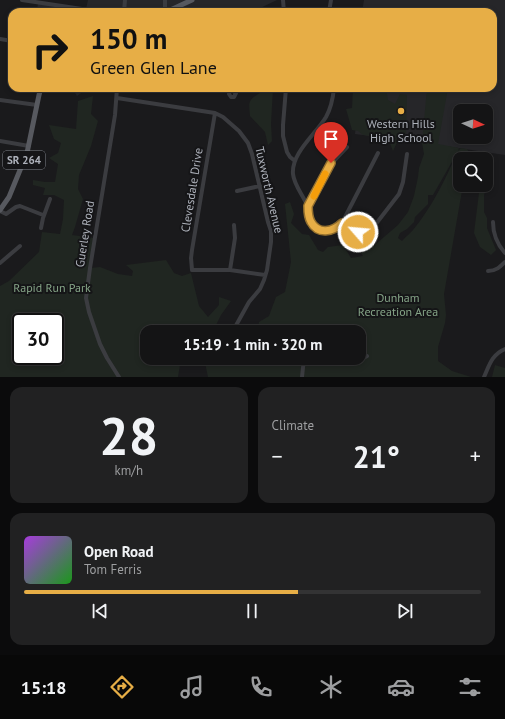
<!DOCTYPE html>
<meta charset="utf-8">
<style>
body{margin:0;font-family:"PT Sans",sans-serif;background:#212122;color:#f1f3f6;height:100vh;display:flex;flex-direction:column;font-size:15px;white-space:nowrap}
*{box-sizing:border-box;margin:0}
p{font-size:13px;color:#9d9ea0}
.icon{flex:none;width:22px;height:22px;fill:none;stroke:currentColor;stroke-width:2;stroke-linecap:round;stroke-linejoin:round}
.map{position:relative;height:377px;overflow:hidden}
.sheet{display:flex;flex-direction:column;gap:10px;padding:10px;background:#0b0b0c;flex:1}
.sheet>*{flex:none}
.top-card{position:absolute;left:8px;top:8px;width:489px;height:84px;border-radius:12px;box-shadow:0 2px 6px #0003,0 0 0 1px #333334;background:#e7ae46;color:#111;overflow:hidden}
.needle{width:26px;rotate:94deg}
.tools{position:absolute;left:453px;top:104px;display:grid;gap:8px}
.tools a{display:grid;place-items:center;width:40px;height:40px;border-radius:8px;background:#141415;box-shadow:0 2px 6px #0003,0 0 0 1px #333334;font-size:20px}
.speed{position:absolute;left:12px;top:313px;display:flex;gap:8px;font-size:20px;font-weight:700;text-align:center}
.speed>*{display:grid;place-content:center;width:52px;height:52px;border-radius:50%;background:#141415;box-shadow:0 2px 6px #0003,0 0 0 1px #333334;line-height:1}
.speed .limit{border:2px solid #111;border-radius:6px;background:#fff;color:#111}
.pin{position:absolute;display:grid;place-items:center;width:34px;height:34px;color:#fff;margin:-41px -17px;border-radius:50% 50% 50% 0;rotate:-45deg;box-shadow:0 0 4px #0007}
.pin .icon{rotate:45deg}
.me{position:absolute;width:44px;margin:-22px;rotate:297deg;stroke-linejoin:round;filter:drop-shadow(0 0 3px #0008)}
.turn{display:flex;align-items:center;gap:14px;height:84px;padding:0 16px;font-size:18px}
.turn .icon{width:52px;height:52px;stroke-width:2.5}
.turn b{display:block;font-size:28px;line-height:34px}
.big{font-size:30px;font-weight:800;line-height:1.1}
.sheet .widget{flex:1;display:flex;flex-direction:column;justify-content:center;gap:6px;min-width:0;padding:0 14px;border-radius:12px;background:#212122}
.sheet .dial{align-items:center;gap:0}
.dial b{font-size:52px;line-height:1}
.song{display:flex;align-items:center;gap:12px}
.cover{width:48px;height:48px;border-radius:6px;background:linear-gradient(135deg,hsl(280 70% 55%),hsl(120 70% 35%))}
.played{height:4px;border-radius:2px;background:linear-gradient(90deg,#e7ae46 60%,#333334 60%)}
.keys{display:flex;justify-content:space-around;direction:ltr}
.heat{display:flex;justify-content:space-between;align-items:center;font-size:22px;direction:ltr}
.sheet .tiles{flex:1;display:grid;gap:10px;grid-template-columns:1fr 1fr}
.widget:last-child{grid-column:span 2}
.trip{position:absolute;left:140px;top:325px;width:226px;height:40px;border-radius:12px;background:#141415;box-shadow:0 2px 6px #0003,0 0 0 1px #333334;font-weight:800;line-height:40px;text-align:center}
.menu{display:flex;height:64px;justify-content:space-around;align-items:center;background:#080808;color:#9d9ea0}
.menu .icon{width:28px;height:28px}
.menu .active{color:#e7ae46}
.menu b{font-size:18px;color:#f1f3f6}
.map>svg:first-child{display:block}
.built{fill:#262629;fill-rule:evenodd}
.green{fill:#202621;fill-rule:evenodd}
.water{fill:#30393f}
.lines{fill:none;stroke-linecap:round;stroke-linejoin:round}
.minor{stroke:#3b3c40;stroke-width:4}
.major{stroke:#57595f;stroke-width:5}
.route-casing{stroke:#96712e;stroke-width:10}
.route{stroke:#e7ae46;stroke-width:7}
.slow{stroke:#f59e0b;stroke-width:7}
.poi-dot{fill:#e7ae46;stroke:#151517;stroke-width:1.5}
.labels{text-anchor:middle;stroke-width:4;stroke-linejoin:round;paint-order:stroke}
.shield{fill:#151517;stroke:#7f8289;stroke-width:1}
.shield-label{font-size:11px;font-weight:bold;fill:#adb1ba}
.poi-label{font-size:12px;fill:#adb1ba;stroke:#151517}
.street-label{font-size:12px;fill:#adb1ba;stroke:#151517}
.park-label{font-size:12px;fill:#85a487;stroke:#151517}
</style>
<div class="map">
<svg width="505" height="377" viewBox="0 0 505 377">
<rect width="100%" height="100%" fill="#1a1a1c"/>
<path class="built" d="M88 0H277L256 10V12H37L38 2 86 9Z
M364 0H505V155L438 145 355 134 360 88H493V12H362ZM460 111H486V137H460Z
M72 88H88L77 96Z"/>
<path class="green" d="M254 88H273L271 124 272 141 268 145 265 132 250 116C249 102 247 101 260 93L259 90Z
M353 88H371L372 89 386 88 388 100 395 104 400 94 407 95 406 133 399 138 393 151 388 138 363 135 358 131 352 130 346 109 352 108Z
M427 88H448L438 144 459 148 458 151 461 148 467 149 469 152 467 159H460V185H463L444 294 446 315 445 323 438 347V361L452 371 471 377H208L204 358H359V332H256L258 329 259 322 269 316 276 297 285 292 291 262 285 204 290 202 294 214 291 223 302 234 309 235 318 250 323 252 328 247 343 245 351 258 363 256 361 253 370 249 398 225 408 212 414 196 418 177 419 168 424 154 422 143ZM457 153C445 180 432 207 413 230 410 234 405 237 402 241L398 238 400 233 407 229 414 222 415 217 428 204V195H433Z
M93 96 91 114 98 121 91 146 79 175 78 189 83 199 75 227 72 235 94 238 90 268 100 267 118 274 132 276 133 271 126 265 166 260 174 273 182 276 191 273 199 306 208 317 219 305V297L231 301 221 315 216 325 217 332H147V358H181L178 377H0V286L9 281 39 252 42 232 60 234 63 219 64 200 54 195H43L45 188 33 185V180L45 182H55L58 164 49 158 58 153 61 143 54 139 49 125 76 129 78 101ZM21 322H55V356H21Z
M480 185H486L484 196V212L487 218V228L496 250 491 255 480 247 474 233Z
M495 365 505 368V377H492Z"/>
<path class="water" d="M23 356H44C42 366 32 367 24 362Z"/>
<g class="lines">
<path class="minor" d="M22 0 102 12
M283 0 284 12
M124 12 125 0
M165 12V0
M329 12 331 0
M0 39 12 41
M117 88 115 115 90 268 86 298 89 312 100 344 107 358 119 377
M229 88 236 93 234 97H231L229 94 230 89
M286 88 283 125V136L287 152 290 157 295 161
M334 88C333 98 331 108 326 117 316 134 291 153 293 174 294 185 303 195 307 205 311 214 305 222 317 228 327 233 335 230 342 223L378 153
M117 98 215 113 223 117 239 131 248 143 252 154 268 222 271 231V242L267 270 264 280 260 289 249 302 234 329
M0 100 37 105
M215 113 192 250 191 258 192 270H230L265 275
M0 141 29 146
M237 191 260 186
M308 206 329 166 347 147
M0 211 6 214 16 207 20 206 43 215
M493 222C493 233 497 244 505 253
M342 223C351 228 362 238 372 229L399 194 403 182 407 154
M41 228 43 218 50 199
M0 263 20 246
M230 270 235 238 234 225
M488 271C496 271 500 267 505 262
M338 358C347 359 359 361 367 356
M302 377 304 358
M484 377C489 366 492 354 505 349"/>
<path class="major" d="M166 12 192 0
M0 210 9 197 27 153 39 95 41 88"/>
</g>
<g class="lines">
<g class="route-casing">
<path id="route" d="M331 163 308 206C308 212 308 217 311 222 318 235 333 232 342 223L358 232"/>
</g>
<use href="#route" class="route"/>
<path class="slow" d="M314 196 325 174"/>
</g>
<circle class="poi-dot" cx="401" cy="111" r="4"/>
<g class="labels">
<rect class="shield" x="3" y="151" width="42" height="18" rx="3"/>
<g class="shield-label">
<text x="24" y="164">SR 264</text>
</g>
<g class="poi-label">
<text x="401" y="128">Western Hills<tspan x="401" dy="14">High School</tspan></text>
</g>
<g class="street-label">
<text transform="translate(192 190) rotate(-81)" y="4">Clevesdale Drive</text>
<text transform="translate(269 190) rotate(77)" y="4">Tuxworth Avenue</text>
<text transform="translate(85 234) rotate(-81)" y="4">Guerley Road</text>
</g>
<g class="park-label">
<text x="52" y="292">Rapid Run Park</text>
<text x="398" y="302">Dunham<tspan x="398" dy="14">Recreation Area</tspan></text>
</g>
</g>
</svg>
<div class="tools">
<a><svg class="needle" viewBox="-14 -14 28 28"><path d="M0-13l5 13h-10z" fill="#e53935"/><path d="M0 13l5-13h-10z" fill="#9d9ea0"/></svg></a>
<a><svg class="icon" aria-label="search" viewBox="0 0 24 24"><circle cx="10" cy="10" r="6"/><path d="M15 15l6 6"/></svg></a>
</div>
<div class="speed"><div class="limit">30</div></div>
<div class="pin" style="left:331px;top:163px;background:#d93025"><svg class="icon" aria-label="arrive" viewBox="0 0 24 24"><path d="M6 21V4h12l-3 4 3 4H6"/></svg></div>
<svg class="me" style="left:358px;top:232px" viewBox="-20 -20 40 40"><circle r="17" fill="#e7ae46" stroke="#fff" stroke-width="3"/><path d="M0-11L8 9 0 5-8 9z" fill="#fff"/></svg>
<div class="trip">15:19 · 1 min · 320 m</div>
<div class="top-card">
<div class="turn"><svg class="icon" aria-label="right" viewBox="0 0 24 24"><path d="M7 20v-9h11M14 6l5 5-5 5"/></svg><div><b>150 m</b>Green Glen Lane</div></div>
</div>
</div>
<section class="sheet">
<div class="tiles">
<div class="widget dial"><b>28</b><p>km/h</p></div>
<div class="widget"><p>Climate</p>
<div class="heat"><a>−</a><b class="big">21°</b><a>+</a></div>
</div>
<div class="widget">
<div class="song"><i class="cover"></i><div><b>Open Road</b><p>Tom Ferris</p></div></div>
<div class="played"></div>
<div class="keys"><svg class="icon" aria-label="previous" viewBox="0 0 24 24"><path d="M18 5L8 12l10 7zM5 5v14"/></svg><svg class="icon" aria-label="pause" viewBox="0 0 24 24"><path d="M8 5v14M16 5v14"/></svg><svg class="icon" aria-label="next" viewBox="0 0 24 24"><path d="M6 5l10 7-10 7zM19 5v14"/></svg></div>
</div>
</div>
</section>
<nav class="menu">
<b>15:18</b>
<svg class="icon active" aria-label="directions" viewBox="0 0 24 24"><path d="M12 3l9 9-9 9-9-9zM9 14v-3h6M13 9l2 2-2 2"/></svg>
<svg class="icon" aria-label="music" viewBox="0 0 24 24"><path d="M9 18V5l10-2v13"/><circle cx="6" cy="18" r="3"/><circle cx="16" cy="16" r="3"/></svg>
<svg class="icon" aria-label="phone" viewBox="0 0 24 24"><path d="M5 4h4l2 5-3 2q2 4 5 5l2-3 5 2v4C11 20 4 13 5 4z"/></svg>
<svg class="icon" aria-label="climate" viewBox="0 0 24 24"><path d="M12 3v18M4 7l16 10M4 17L20 7"/></svg>
<svg class="icon" aria-label="car" viewBox="0 0 24 24"><path d="M5 17H2v-5l4-1 3-4h7l3 4 3 1v5h-3M9 17h6M6 11h13"/><circle cx="7" cy="17" r="2"/><circle cx="17" cy="17" r="2"/></svg>
<svg class="icon" aria-label="filters" viewBox="0 0 24 24"><path d="M4 7h16M4 17h16"/><circle cx="9" cy="7" r="2"/><circle cx="15" cy="17" r="2"/></svg>
</nav>
